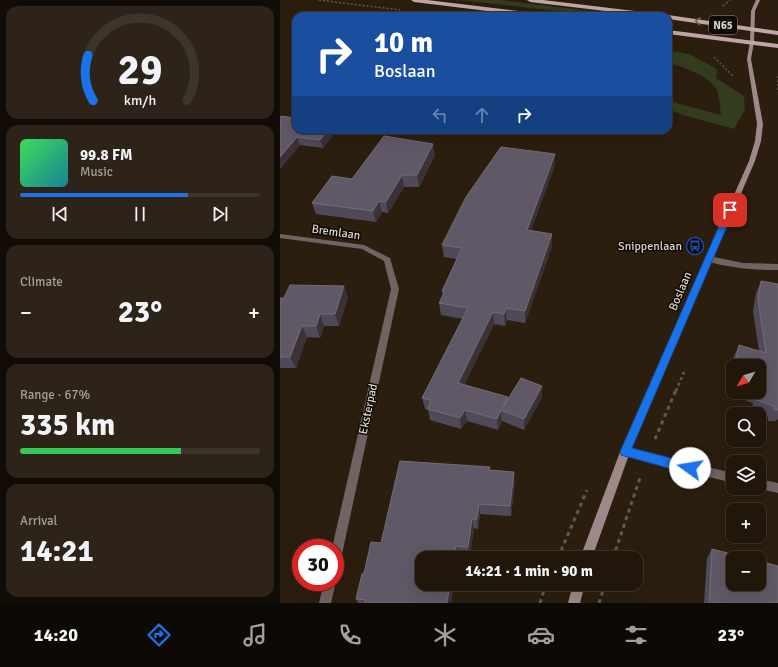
<!DOCTYPE html>
<meta charset="utf-8">
<style>
body{margin:0;font-family:Signika,sans-serif;background:#2d2318;color:#f1f3f6;height:100vh;display:flex;flex-direction:column;font-size:15px;white-space:nowrap}
*{box-sizing:border-box;margin:0}
p{font-size:13px;color:#a29f9c}
.icon{flex:none;width:22px;height:22px;fill:none;stroke:currentColor;stroke-width:2;stroke-linecap:round;stroke-linejoin:round}
.map{position:relative;flex:1;overflow:hidden}
.details{display:flex;flex-direction:column;gap:6px;padding:6px;background:#120c06;width:280px}
.details>*{flex:none}
.guide{position:absolute;left:12px;top:12px;width:380px;height:122px;border-radius:12px;box-shadow:0 4px 16px #0002,0 0 0 1px #3d352b;background:#1a4fa0;color:#fff;overflow:hidden}
.needle{width:26px;rotate:232deg}
.tools{position:absolute;left:446px;top:359px;display:grid;gap:8px}
.tools a{display:grid;place-items:center;width:40px;height:40px;border-radius:8px;background:#20160a;box-shadow:0 4px 16px #0002,0 0 0 1px #3d352b;font-size:20px}
.speed{position:absolute;left:12px;top:539px;display:flex;gap:8px;font-size:20px;font-weight:700;text-align:center}
.speed>*{display:grid;place-content:center;width:52px;height:52px;border-radius:50%;background:#20160a;box-shadow:0 4px 16px #0002,0 0 0 1px #3d352b;line-height:1}
.speed .limit{border:6px solid #d22;background:#fff;color:#111}
.pin{position:absolute;display:grid;place-items:center;width:34px;height:34px;color:#fff;margin:-17px;border-radius:8px;box-shadow:0 2px 6px #0006}
.me{position:absolute;width:44px;margin:-22px;rotate:283deg;stroke-linejoin:round;filter:drop-shadow(0 0 3px #0008)}
.turn{display:flex;align-items:center;gap:14px;height:84px;padding:0 16px;font-size:18px}
.turn .icon{width:52px;height:52px;stroke-width:2.5}
.turn b{display:block;font-size:28px;line-height:34px}
.lanes{display:flex;align-items:center;height:38px;padding:0 16px;background:#0003;justify-content:center;gap:20px;direction:ltr}
.lanes .off{opacity:.35}
.big{font-size:30px;font-weight:700;line-height:1.1}
.details .card{flex:1;display:flex;flex-direction:column;justify-content:center;gap:6px;min-width:0;padding:0 14px;border-radius:12px;background:#2d2318}
.details .dial{align-items:center;gap:0}
.dial svg{height:104px;overflow:visible;fill:none;stroke:#3d352b;stroke-width:7;stroke-linecap:round;text-anchor:middle}
.dial text{fill:#f1f3f6;stroke:none}
.song{display:flex;align-items:center;gap:12px}
.cover{width:48px;height:48px;border-radius:6px;background:linear-gradient(135deg,hsl(130 70% 55%),hsl(190 70% 35%))}
.played{height:4px;border-radius:2px;background:linear-gradient(90deg,#1a73e8 70%,#3d352b 70%)}
.keys{display:flex;justify-content:space-around;direction:ltr}
.heat{display:flex;justify-content:space-between;align-items:center;font-size:22px;direction:ltr}
.charge{height:6px;border-radius:3px;background:linear-gradient(90deg,#34c759 67%,#3d352b 0)}
.trip{position:absolute;left:135px;top:551px;width:228px;height:40px;border-radius:12px;background:#20160a;box-shadow:0 4px 16px #0002,0 0 0 1px #3d352b;font-weight:700;line-height:40px;text-align:center}
.dock{display:flex;height:64px;justify-content:space-around;align-items:center;background:#0d0904;color:#a29f9c}
.dock .icon{width:28px;height:28px}
.dock .selected{color:#1a73e8}
.dock b{font-size:18px;color:#f1f3f6}
main{display:flex;flex:1;min-height:0}
.map>svg:first-child{display:block}
.green{fill:#343c1e}
.lines{fill:none;stroke-linecap:round;stroke-linejoin:round}
.path-far2{stroke:#64594b;stroke-width:1.5;stroke-dasharray:2 2;stroke-linecap:butt}
.path-far1{stroke:#64594b;stroke-width:2.5;stroke-dasharray:3 3;stroke-linecap:butt}
.path{stroke:#64594b;stroke-width:3;stroke-dasharray:4 4;stroke-linecap:butt}
.street{fill:#706463;fill-rule:evenodd}
.secondary{fill:#9d8a88;fill-rule:evenodd}
.primary{fill:#c0a7a6;fill-rule:evenodd}
.wall{fill:#50495a;fill-rule:evenodd}
.shaded-wall{fill:#3b3237}
.building{fill:#605866;stroke:#736c76}
.oneway{stroke:#70605d}
.route{fill:#1a73e8;stroke:#114b97}
.labels{text-anchor:middle;stroke-width:3;stroke-linejoin:round;paint-order:stroke}
.shield{fill:#0f0904;stroke:#9e978f;stroke-width:1}
.shield-label{font-size:11px;font-weight:bold;fill:#dcd4ca}
.street-label{font-size:12px;fill:#dcd4ca;stroke:#0f0904}
.poi-label{font-size:12px;fill:#dcd4ca;stroke:#0f0904;text-anchor:end}
</style>
<main>
<section class="details">
<div class="card dial"><svg viewBox="0 0 100 80">
<path d="M14 69A42 42 0 1 1 86 69"/>
<path d="M14 69A42 42 0 0 1 10 34" stroke="#1a73e8"/>
<text x="50" y="56" font-size="32" font-weight="700">29</text>
<text x="50" y="72" font-size="11">km/h</text>
</svg></div>
<div class="card">
<div class="song"><i class="cover"></i><div><b>99.8 FM</b><p>Music</p></div></div>
<div class="played"></div>
<div class="keys"><svg class="icon" aria-label="previous" viewBox="0 0 24 24"><path d="M18 5L8 12l10 7zM5 5v14"/></svg><svg class="icon" aria-label="pause" viewBox="0 0 24 24"><path d="M8 5v14M16 5v14"/></svg><svg class="icon" aria-label="next" viewBox="0 0 24 24"><path d="M6 5l10 7-10 7zM19 5v14"/></svg></div>
</div>
<div class="card"><p>Climate</p>
<div class="heat"><a>−</a><b class="big">23°</b><a>+</a></div>
</div>
<div class="card"><p>Range · 67%</p><b class="big">335 km</b><div class="charge"></div></div>
<div class="card"><p>Arrival</p><b class="big">14:21</b></div>
</section>
<div class="map">
<svg width="498" height="603" viewBox="0 0 498 603">
<rect width="100%" height="100%" fill="#2b1e0e"/>
<path class="green" d="M180 0H220L351 16H321Z
M388 50 409 54 437 69 436 78 464 96 465 109 454 129 400 114 388 108V99L393 102 441 115C440 108 440 97 437 90 430 76 402 66 388 63Z"/>
<g class="lines">
<path class="path-far2" d="M39 0 120 10
M443 6 450 0
M434 57 453 76
M498 76V92"/>
<path class="path-far1" d="M396 391 404 372"/>
<path class="path" d="M375 439 396 390
M278 558 307 490
M333 558 361 475
M260 603 266 584
M319 603 325 584"/>
<path class="street" d="M0 234 84 245 110 258 119 289 61 559 59 563 55 565V548H52L111 289 104 261 82 249 0 238Z
M429 256 463 263 498 264V270C473 270 450 268 426 261L425 259 426 257Z
M345 448 453 473V483L345 456 342 455 340 452 342 449Z
M479 479 498 483V493L477 488H479Z
M55 580 56 582 51 603H39L44 582H55Z"/>
<path class="secondary" d="M476 0H480L475 11 474 42 471 59 483 124 481 141 475 161 350 452 312 558H300L340 452 469 161 475 141 477 124 467 59 470 42 471 11Z
M293 584H305L300 603H288Z"/>
<path class="primary" d="M131 0H147L262 14 265 16H249L134 2Z
M247 0H263L380 14 383 16H367L250 2Z
M388 15 498 31V35L388 19V16H386Z
M388 30 498 44V48L388 34Z"/>
</g>
<path class="wall" d="M0 118 57 130 43 148 20 145 0 169Z
M155 155 139 187H124L108 213 102 212 96 222 36 214 32 203 72 179Z
M275 165 251 230 272 246 245 323 227 320 225 326 214 324 184 385 228 397V399L262 386V397L244 430 222 421 218 430 187 421 181 429 150 420 148 410 145 409 142 398 183 319 161 315 159 303 163 296 162 291 177 259 164 257 162 245Z
M481 281 498 284V420L496 419V421H488V417L471 411 473 403 445 393 454 356 459 345 479 351 473 311 476 293ZM453 366H479V392H453Z
M68 297 59 326H44L40 338 27 337 16 368H0V298Z
M210 467V470L235 482 231 516 200 514 198 529 194 528 190 556 178 555V558H142V584H174L171 603H78L76 599 84 573 101 543Z
M432 549 498 603H424L427 558Z"/>
<path class="shaded-wall" d="M48 130H57L43 148 40 140Z
M17 137 20 145 0 169V157Z
M153 144 155 155 139 187 137 175Z
M275 154V165L247 242V230Z
M122 175 124 187 108 213 106 202Z
M99 201 102 212 96 222 93 211Z
M272 234V246L245 323V311Z
M64 286 68 297 59 326 55 314Z
M226 308 227 320 225 326 224 314Z
M213 312 214 324 180 394 178 383Z
M40 314 44 326 40 338 36 326Z
M22 326 27 337 16 368 10 357Z
M262 386V397L244 430V419Z
M185 410 187 421 181 429 180 418Z
M221 410 222 421 218 430 217 419Z
M234 472 235 482 231 516 230 506Z
M199 504 200 514 198 529 197 519Z
M192 519 194 528 190 556 188 547Z
M176 546 178 555V558H174Z
M170 584H174L171 603H167Z"/>
<path class="building" d="M1 116 16 118V130H48L40 140 17 137 0 157V118Z
M104 136 153 144 137 175H122L106 202 99 201 93 211 32 203 52 176 72 179Z
M221 147 275 154 247 230 272 234 245 311 226 308 224 314 213 312 178 383 228 397 223 407 241 378 262 386 244 419 221 410 217 419 185 410 180 418 148 409 151 400 142 398 188 308 159 303 165 291H162L182 248 162 245 186 197Z
M481 281 498 284V410H494V406L477 400 479 392V366H454L459 345 486 353 478 299Z
M10 285 64 286 55 314H40L36 326H22L10 357H0V298H4Z
M453 368V383L450 382Z
M120 461 210 467 209 470 234 472 230 506 199 504 197 519H192L188 547 176 546 174 558H142V584H170L167 603H85L86 600 76 599 82 574 84 573 91 542 101 543Z
M432 549 467 558H453V584H479V561L498 566V603H429Z"/>
<defs><path id="oneway-chevron" d="M-2-3.5L2.5 0L-2 3.5" fill="none" stroke-width="1.6" stroke-linecap="round" stroke-linejoin="round"/></defs>
<use class="oneway" href="#oneway-chevron" transform="translate(418 21) rotate(-172)"/>
<path class="route" d="M450 207 454 210 352 448 410 463 414 465 416 468 414 472 410 474 341 455 340 452 446 210Z"/>
<defs>
<g id="bus-ring" transform="scale(0.9)"><circle r="9.5" fill="#0f0904" stroke="#1a4fb4" stroke-width="1.5"/><path d="M-5-6H5V4H4V6H2V4H-2V6H-4V4H-5ZM-3.5-4V0h7V-4ZM-3.5 1.2v1.5H-2V1.2ZM2 1.2v1.5H3.5V1.2Z" fill="#1a4fb4"/></g>
</defs>
<g fill-rule="evenodd">
<use href="#bus-ring" x="415" y="246"/>
</g>
<g class="labels">
<rect class="shield" x="429" y="16" width="28" height="18" rx="3"/>
<g class="shield-label">
<text x="443" y="29">N65</text>
</g>
<g class="street-label">
<text transform="translate(56 232) rotate(8)" y="4">Bremlaan</text>
<text transform="translate(400 291) rotate(-67)" y="4">Boslaan</text>
<text transform="translate(88 409) rotate(-78)" y="4">Eksterpad</text>
</g>
<g class="poi-label">
<text x="402" y="250">Snippenlaan</text>
</g>
</g>
</svg>
<div class="tools">
<a><svg class="needle" viewBox="-14 -14 28 28"><path d="M0-13l5 13h-10z" fill="#e53935"/><path d="M0 13l5-13h-10z" fill="#a29f9c"/></svg></a>
<a><svg class="icon" aria-label="search" viewBox="0 0 24 24"><circle cx="10" cy="10" r="6"/><path d="M15 15l6 6"/></svg></a>
<a><svg class="icon" aria-label="layers" viewBox="0 0 24 24"><path d="M12 4l9 5-9 5-9-5zM3 14l9 5 9-5"/></svg></a>
<a>+</a>
<a>−</a>
</div>
<div class="speed"><div class="limit">30</div></div>
<div class="pin" style="left:450px;top:210px;background:#d93025"><svg class="icon" aria-label="arrive" viewBox="0 0 24 24"><path d="M6 21V4h12l-3 4 3 4H6"/></svg></div>
<svg class="me" style="left:410px;top:468px" viewBox="-20 -20 40 40"><circle r="19" fill="#fff"/><path d="M0-13L10 11 0 6-10 11z" fill="#1a73e8"/></svg>
<div class="trip">14:21 · 1 min · 90 m</div>
<div class="guide">
<div class="turn"><svg class="icon" aria-label="right" viewBox="0 0 24 24"><path d="M7 20v-9h11M14 6l5 5-5 5"/></svg><div><b>10 m</b>Boslaan</div></div>
<div class="lanes"><svg class="icon off" aria-label="left" viewBox="0 0 24 24"><path d="M17 20v-9H6M10 6l-5 5 5 5"/></svg><svg class="icon off" aria-label="ahead" viewBox="0 0 24 24"><path d="M12 20V5M6 11l6-6 6 6"/></svg><svg class="icon" aria-label="right" viewBox="0 0 24 24"><path d="M7 20v-9h11M14 6l5 5-5 5"/></svg></div>
</div>
</div>
</main>
<nav class="dock">
<b>14:20</b>
<svg class="icon selected" aria-label="directions" viewBox="0 0 24 24"><path d="M12 3l9 9-9 9-9-9zM9 14v-3h6M13 9l2 2-2 2"/></svg>
<svg class="icon" aria-label="music" viewBox="0 0 24 24"><path d="M9 18V5l10-2v13"/><circle cx="6" cy="18" r="3"/><circle cx="16" cy="16" r="3"/></svg>
<svg class="icon" aria-label="phone" viewBox="0 0 24 24"><path d="M5 4h4l2 5-3 2q2 4 5 5l2-3 5 2v4C11 20 4 13 5 4z"/></svg>
<svg class="icon" aria-label="climate" viewBox="0 0 24 24"><path d="M12 3v18M4 7l16 10M4 17L20 7"/></svg>
<svg class="icon" aria-label="car" viewBox="0 0 24 24"><path d="M5 17H2v-5l4-1 3-4h7l3 4 3 1v5h-3M9 17h6M6 11h13"/><circle cx="7" cy="17" r="2"/><circle cx="17" cy="17" r="2"/></svg>
<svg class="icon" aria-label="filters" viewBox="0 0 24 24"><path d="M4 7h16M4 17h16"/><circle cx="9" cy="7" r="2"/><circle cx="15" cy="17" r="2"/></svg>
<b>23°</b>
</nav>
